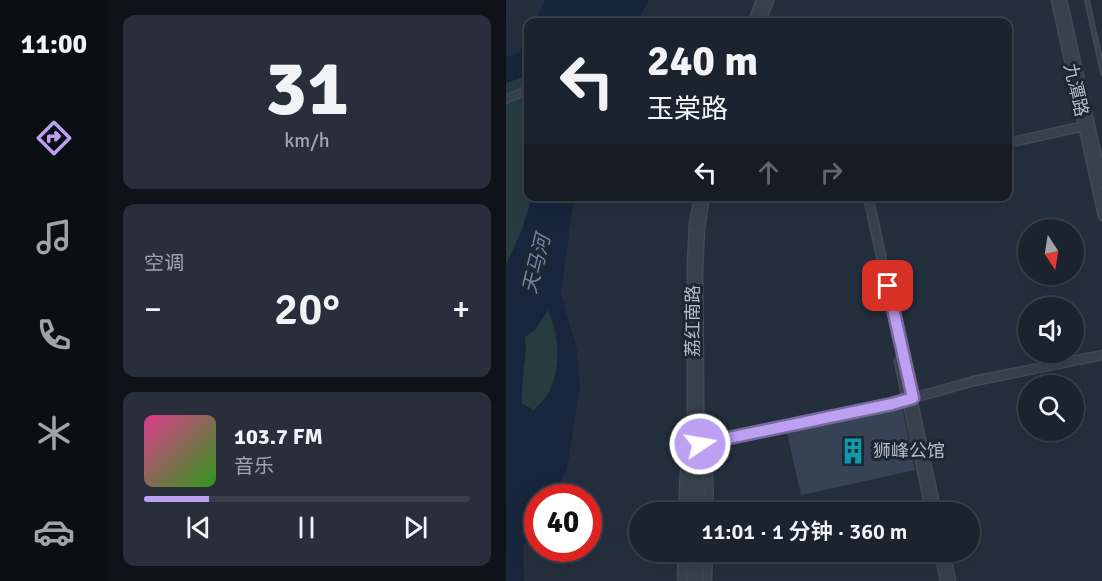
<!DOCTYPE html>
<html lang="zh">
<meta charset="utf-8">
<style>
body{margin:0;font-family:Signika,"Noto Sans SC",sans-serif;background:#282f3a;color:#f1f3f6;height:100vh;display:flex;flex-direction:column;font-size:22px;white-space:nowrap}
*{box-sizing:border-box;margin:0}
p{font-size:20px;color:#a0a4aa}
.icon{flex:none;width:33px;height:33px;fill:none;stroke:currentColor;stroke-width:2;stroke-linecap:round;stroke-linejoin:round}
.map{position:relative;flex:1;overflow:hidden}
.sheet{display:flex;flex-direction:column;gap:15px;padding:15px;background:#0f1319;width:398px}
.sheet>*{flex:none}
.guide{position:absolute;left:18px;top:18px;width:488px;height:183px;border-radius:12px;box-shadow:0 6px 24px #0002,0 0 0 2px #39404a;background:#1b232e;color:#f1f3f6;overflow:hidden}
.needle{width:39px;rotate:168deg}
.controls{position:absolute;left:512px;top:219px;display:grid;gap:12px}
.controls a{display:grid;place-items:center;width:66px;height:66px;border-radius:50%;background:#1b232e;box-shadow:0 6px 24px #0002,0 0 0 2px #39404a;font-size:30px}
.speed{position:absolute;left:18px;top:484px;display:flex;gap:12px;font-size:30px;font-weight:700;text-align:center}
.speed>*{display:grid;place-content:center;width:78px;height:78px;border-radius:50%;background:#1b232e;box-shadow:0 6px 24px #0002,0 0 0 2px #39404a;line-height:1}
.speed .limit{border:9px solid #d22;background:#fff;color:#111}
.pin{position:absolute;display:grid;place-items:center;width:51px;height:51px;color:#fff;margin:-26px;border-radius:12px;box-shadow:0 3px 9px #0006}
.me{position:absolute;width:66px;margin:-33px;rotate:78deg;stroke-linejoin:round;filter:drop-shadow(0 0 4px #0008)}
.turn{display:flex;align-items:center;gap:21px;height:126px;padding:0 24px;font-size:27px}
.turn .icon{width:78px;height:78px;stroke-width:2.5}
.turn b{display:block;font-size:42px;line-height:51px}
.lanes{display:flex;align-items:center;height:57px;padding:0 24px;background:#0003;justify-content:center;gap:30px;direction:ltr}
.lanes .off{opacity:.35}
.big{font-size:45px;font-weight:600;line-height:1.1}
.sheet .tile{flex:1;display:flex;flex-direction:column;justify-content:center;gap:9px;min-width:0;padding:0 21px;border-radius:12px;background:#282f3a}
.sheet .dial{align-items:center;gap:0}
.dial b{font-size:78px;line-height:1}
.song{display:flex;align-items:center;gap:18px}
.cover{width:72px;height:72px;border-radius:9px;background:linear-gradient(135deg,hsl(330 70% 55%),hsl(110 70% 35%))}
.played{height:6px;border-radius:3px;background:linear-gradient(90deg,#bca0f2 20%,#39404a 20%)}
.keys{display:flex;justify-content:space-around;direction:ltr}
.heat{display:flex;justify-content:space-between;align-items:center;font-size:33px;direction:ltr}
.trip{position:absolute;left:123px;top:502px;width:351px;height:60px;border-radius:30px;background:#1b232e;box-shadow:0 6px 24px #0002,0 0 0 2px #39404a;font-weight:600;line-height:60px;text-align:center}
main{display:flex;flex:1;min-height:0}
.dock{display:flex;flex-direction:column;width:108px;justify-content:space-around;align-items:center;background:#0b0e12;color:#a0a4aa}
.dock .icon{width:42px;height:42px}
.dock .current{color:#bca0f2}
.dock b{font-size:27px;color:#f1f3f6}
.map>svg:first-child{display:block}
.green{fill:#263c3f}
.water{fill:#17263c;fill-rule:evenodd}
.building{fill:#364354}
.lines{fill:none;stroke-linecap:round;stroke-linejoin:round}
.service-casing{stroke:#414a57;stroke-width:6}
.minor-casing{stroke:#414a57;stroke-width:10}
.tertiary-casing{stroke:#414a57;stroke-width:11}
.service{stroke:#38414e;stroke-width:3}
.minor{stroke:#38414e;stroke-width:7}
.tertiary{stroke:#38414e;stroke-width:8}
.route-casing{stroke:#7a689d;stroke-width:15}
.route{stroke:#bca0f2;stroke-width:10}
.labels{text-anchor:middle;stroke-width:6;stroke-linejoin:round;paint-order:stroke}
.street-label{font-size:18px;fill:#b4bcc9;stroke:#1d2633}
.poi-label{font-size:18px;fill:#b4bcc9;stroke:#1d2633;text-anchor:start}
.water-label{font-size:20px;font-style:italic;fill:#6d86a8;stroke:#1d2633}
</style>
<main>
<nav class="dock">
<b>11:00</b>
<svg class="icon current" aria-label="directions" viewBox="0 0 24 24"><path d="M12 3l9 9-9 9-9-9zM9 14v-3h6M13 9l2 2-2 2"/></svg>
<svg class="icon" aria-label="music" viewBox="0 0 24 24"><path d="M9 18V5l10-2v13"/><circle cx="6" cy="18" r="3"/><circle cx="16" cy="16" r="3"/></svg>
<svg class="icon" aria-label="phone" viewBox="0 0 24 24"><path d="M5 4h4l2 5-3 2q2 4 5 5l2-3 5 2v4C11 20 4 13 5 4z"/></svg>
<svg class="icon" aria-label="climate" viewBox="0 0 24 24"><path d="M12 3v18M4 7l16 10M4 17L20 7"/></svg>
<svg class="icon" aria-label="car" viewBox="0 0 24 24"><path d="M5 17H2v-5l4-1 3-4h7l3 4 3 1v5h-3M9 17h6M6 11h13"/><circle cx="7" cy="17" r="2"/><circle cx="17" cy="17" r="2"/></svg>
</nav>
<section class="sheet">
<div class="tile dial"><b>31</b><p>km/h</p></div>
<div class="tile"><p>空调</p>
<div class="heat"><a>−</a><b class="big">20°</b><a>+</a></div>
</div>
<div class="tile">
<div class="song"><i class="cover"></i><div><b>103.7 FM</b><p>音乐</p></div></div>
<div class="played"></div>
<div class="keys"><svg class="icon" aria-label="previous" viewBox="0 0 24 24"><path d="M18 5L8 12l10 7zM5 5v14"/></svg><svg class="icon" aria-label="pause" viewBox="0 0 24 24"><path d="M8 5v14M16 5v14"/></svg><svg class="icon" aria-label="next" viewBox="0 0 24 24"><path d="M6 5l10 7-10 7zM19 5v14"/></svg></div>
</div>
</section>
<div class="map">
<svg width="597" height="581" viewBox="0 0 597 581">
<rect width="100%" height="100%" fill="#242f3e"/>
<path class="green" d="M22 75V196L26 197 16 230 0 265V83Z
M42 309C51 337 57 363 43 392 40 399 33 405 28 410L16 404 15 381 20 351 19 337 30 329Z"/>
<path class="water" d="M39 0H143L131 22H29Z
M22 35V75L0 83V57L13 53Z
M26 197H68L55 293 71 350 74 387 61 469 46 498H32L31 521 17 547 18 581H0V265L16 230ZM42 310C54 333 56 367 43 392 40 398 33 405 28 410L16 404C15 380 21 359 19 337L30 329Z"/>
<path class="building" d="M396 408 409 470 295 495 281 433Z"/>
<g class="lines">
<g class="service-casing">
<path id="service" d="M581 0 597 73"/>
</g>
<g class="minor-casing">
<path id="minor" d="M0 99 22 90"/>
</g>
<g class="tertiary-casing">
<path id="tertiary" d="M550 0 597 216
M556 0 597 183
M247 22 255 0
M255 22 263 0
M501 143 583 125
M362 196 431 513
M393 361 425 513
M193 444 386 404 468 381 597 355
M197 453 202 475 203 513
M177 513 179 472 184 454
M186 513V263L188 225 193 196
M194 513 192 269 194 229 199 196
M433 552 439 581
M439 552 445 581
M176 581 177 552
M185 581V552
M192 581 193 552
M201 581 202 552"/>
</g>
<use href="#service" class="service"/>
<use href="#minor" class="minor"/>
<use href="#tertiary" class="tertiary"/>
</g>
<g class="lines">
<g class="route-casing">
<path id="route" d="M194 444 386 404 407 398 382 286"/>
</g>
<use href="#route" class="route"/>
</g>
<defs>
<g id="building-bare" transform="scale(2.07)"><path d="M-4-6H4V6H1V3H-1V6H-4ZM-2.5-4.3h1.7v1.8h-1.7ZM.8-4.3h1.7v1.8H.8ZM-2.5-1h1.7V.8h-1.7ZM.8-1h1.7V.8H.8Z" fill="#0f9aa8" stroke="#1d2633" stroke-width="2.5" paint-order="stroke"/></g>
</defs>
<g fill-rule="evenodd">
<use href="#building-bare" x="347" y="451"/>
</g>
<g class="labels">
<g class="street-label">
<text transform="translate(570 90) rotate(77)" y="6">九潭路</text>
<text transform="translate(187 321) rotate(-90)" y="6">荔红南路</text>
</g>
<g class="poi-label">
<text x="367" y="457">狮峰公馆</text>
</g>
<g class="water-label">
<text transform="translate(30 264) rotate(-76)" y="7">天马河</text>
</g>
</g>
</svg>
<div class="controls">
<a><svg class="needle" viewBox="-14 -14 28 28"><path d="M0-13l5 13h-10z" fill="#e53935"/><path d="M0 13l5-13h-10z" fill="#a0a4aa"/></svg></a>
<a><svg class="icon" aria-label="sound" viewBox="0 0 24 24"><path d="M4 9h4l5-4v14l-5-4H4zM17 9q2 3 0 6"/></svg></a>
<a><svg class="icon" aria-label="search" viewBox="0 0 24 24"><circle cx="10" cy="10" r="6"/><path d="M15 15l6 6"/></svg></a>
</div>
<div class="speed"><div class="limit">40</div></div>
<div class="pin" style="left:382px;top:286px;background:#d93025"><svg class="icon" aria-label="arrive" viewBox="0 0 24 24"><path d="M6 21V4h12l-3 4 3 4H6"/></svg></div>
<svg class="me" style="left:194px;top:444px" viewBox="-20 -20 40 40"><circle r="17" fill="#bca0f2" stroke="#fff" stroke-width="3"/><path d="M0-11L8 9 0 5-8 9z" fill="#fff"/></svg>
<div class="trip">11:01 · 1 分钟 · 360 m</div>
<div class="guide">
<div class="turn"><svg class="icon" aria-label="left" viewBox="0 0 24 24"><path d="M17 20v-9H6M10 6l-5 5 5 5"/></svg><div><b>240 m</b>玉棠路</div></div>
<div class="lanes"><svg class="icon" aria-label="left" viewBox="0 0 24 24"><path d="M17 20v-9H6M10 6l-5 5 5 5"/></svg><svg class="icon off" aria-label="ahead" viewBox="0 0 24 24"><path d="M12 20V5M6 11l6-6 6 6"/></svg><svg class="icon off" aria-label="right" viewBox="0 0 24 24"><path d="M7 20v-9h11M14 6l5 5-5 5"/></svg></div>
</div>
</div>
</main>
